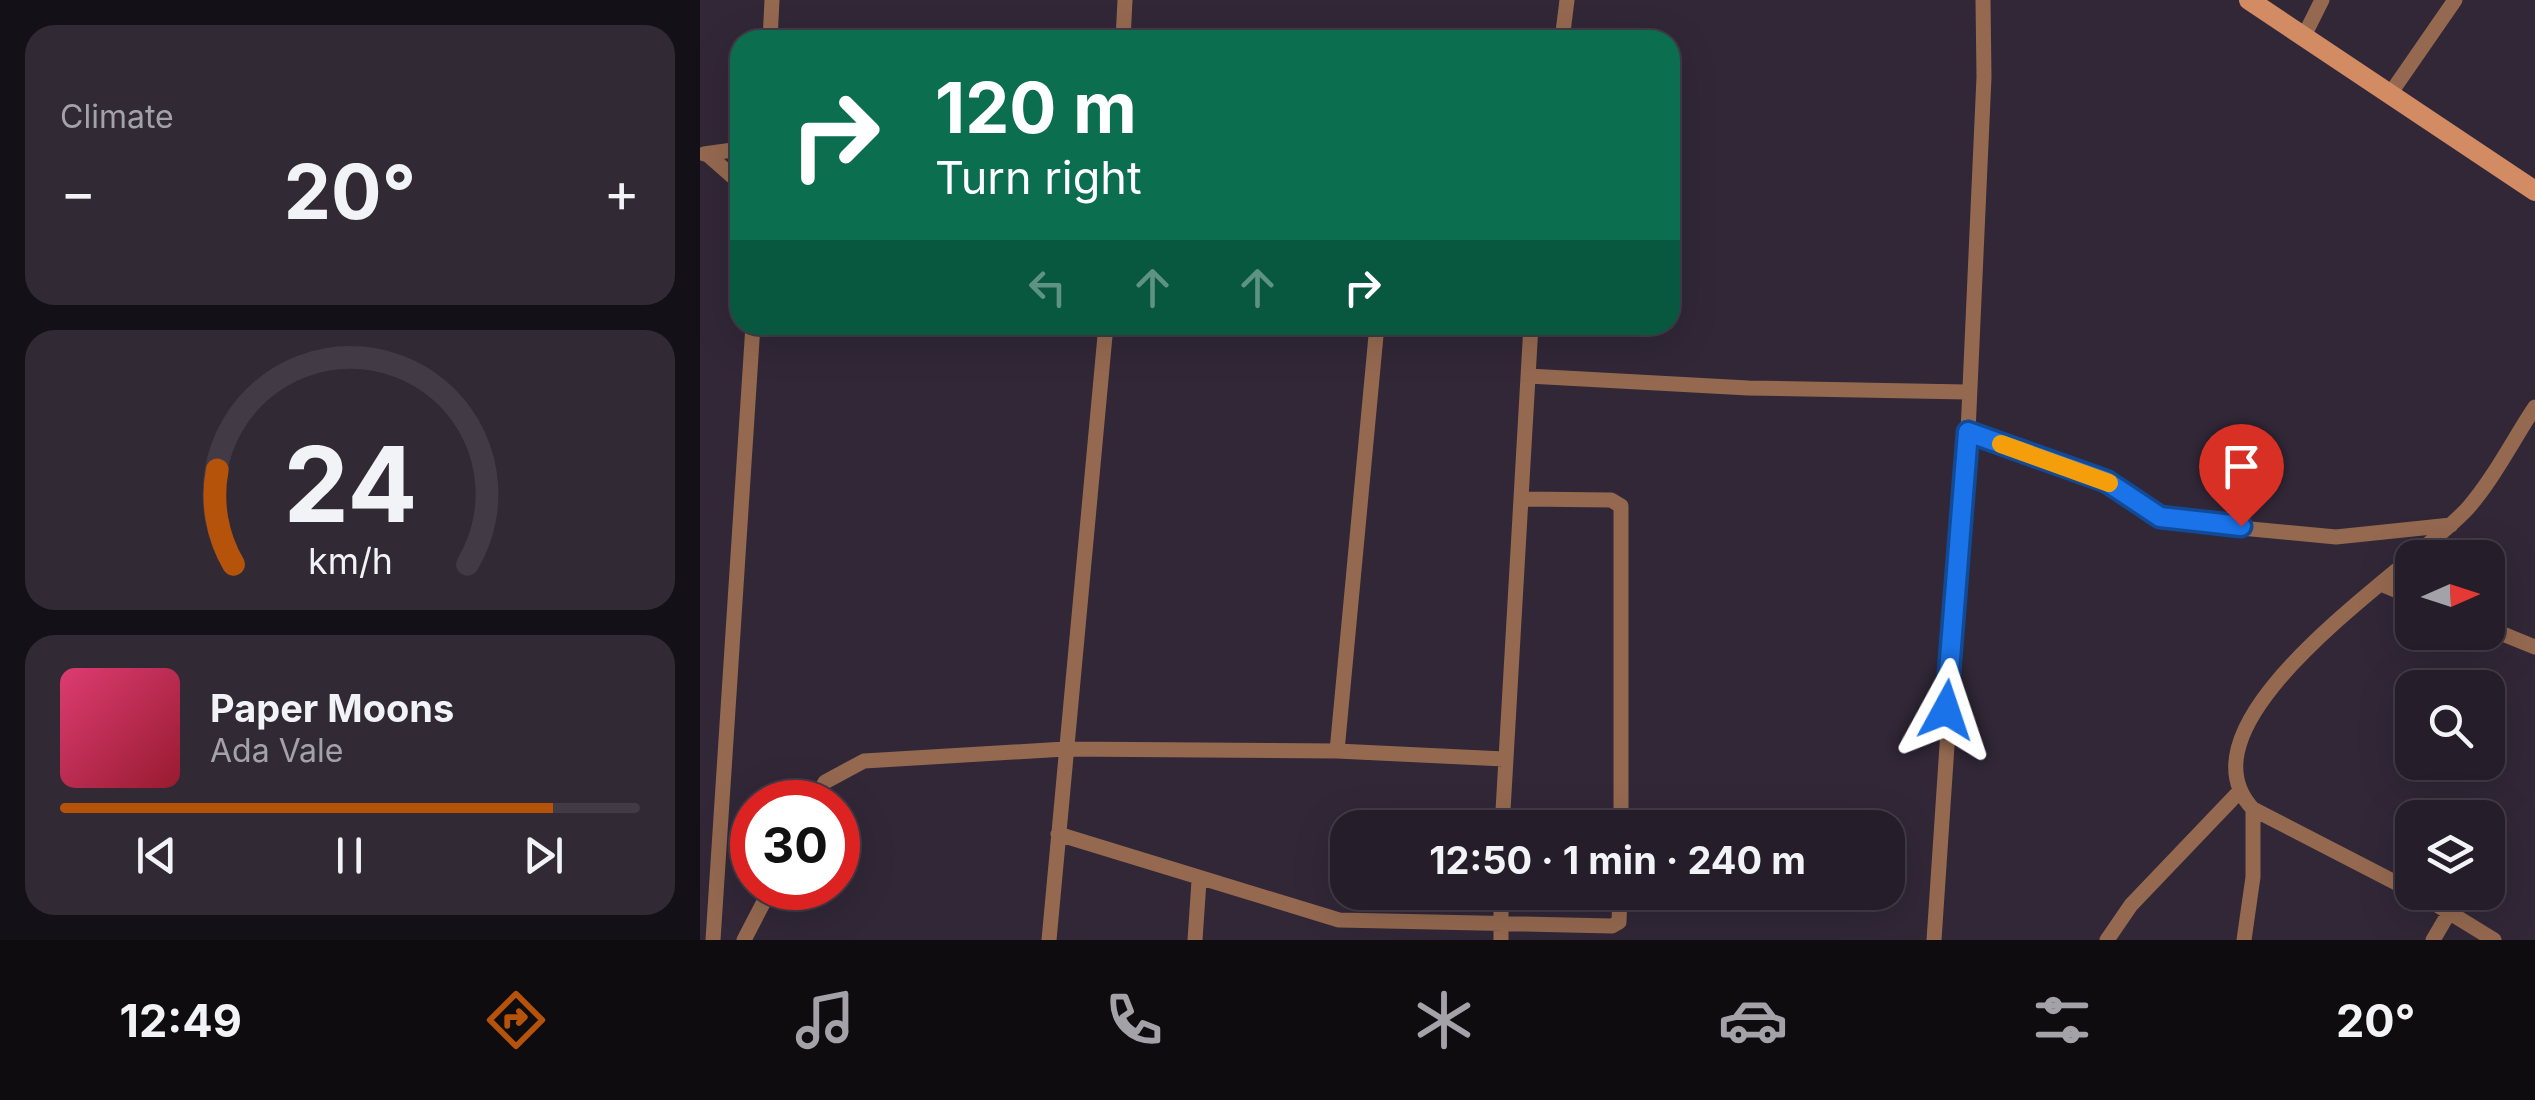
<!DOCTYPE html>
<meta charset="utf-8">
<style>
body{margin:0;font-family:Inter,sans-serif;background:#312a35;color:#f1f3f6;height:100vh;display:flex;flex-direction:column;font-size:38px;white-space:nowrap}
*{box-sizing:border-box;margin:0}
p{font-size:32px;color:#a3a2a8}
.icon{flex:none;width:55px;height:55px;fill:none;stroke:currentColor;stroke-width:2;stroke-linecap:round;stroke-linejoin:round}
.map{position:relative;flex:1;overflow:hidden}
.sheet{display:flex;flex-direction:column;gap:25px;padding:25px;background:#141017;width:700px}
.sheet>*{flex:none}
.top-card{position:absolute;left:30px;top:30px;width:950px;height:305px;border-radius:30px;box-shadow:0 10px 40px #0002,0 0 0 2px #423b46;background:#0b6e4f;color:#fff;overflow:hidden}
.needle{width:65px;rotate:87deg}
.tools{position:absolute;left:1695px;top:540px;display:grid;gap:20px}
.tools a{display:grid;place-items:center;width:110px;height:110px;border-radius:20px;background:#251d29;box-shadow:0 10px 40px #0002,0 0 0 2px #423b46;font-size:50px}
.speed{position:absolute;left:30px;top:780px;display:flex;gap:20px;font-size:50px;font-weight:700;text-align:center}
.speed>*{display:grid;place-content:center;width:130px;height:130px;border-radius:50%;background:#251d29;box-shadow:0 10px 40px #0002,0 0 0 2px #423b46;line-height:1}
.speed .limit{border:15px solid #d22;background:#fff;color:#111}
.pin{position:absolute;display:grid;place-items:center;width:85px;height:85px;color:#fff;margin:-102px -42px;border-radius:50% 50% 50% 0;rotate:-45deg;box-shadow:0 0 10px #0007}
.pin .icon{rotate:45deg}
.me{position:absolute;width:110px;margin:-55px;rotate:5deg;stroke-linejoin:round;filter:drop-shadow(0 0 8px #0008)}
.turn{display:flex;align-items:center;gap:35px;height:210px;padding:0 40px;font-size:45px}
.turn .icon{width:130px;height:130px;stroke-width:2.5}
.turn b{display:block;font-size:70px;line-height:85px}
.lanes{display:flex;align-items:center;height:95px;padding:0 40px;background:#0003;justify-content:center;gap:50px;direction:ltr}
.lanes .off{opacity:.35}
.big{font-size:75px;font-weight:700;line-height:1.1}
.sheet .tile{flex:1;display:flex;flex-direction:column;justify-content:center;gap:15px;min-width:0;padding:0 35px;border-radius:30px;background:#312a35}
.sheet .dial{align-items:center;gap:0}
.dial svg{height:260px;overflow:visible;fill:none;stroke:#423b46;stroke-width:7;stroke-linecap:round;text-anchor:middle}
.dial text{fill:#f1f3f6;stroke:none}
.song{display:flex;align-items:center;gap:30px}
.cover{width:120px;height:120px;border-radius:15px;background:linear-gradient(135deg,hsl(340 70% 55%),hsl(350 70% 35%))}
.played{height:10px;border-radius:5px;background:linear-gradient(90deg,#b45309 85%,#423b46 85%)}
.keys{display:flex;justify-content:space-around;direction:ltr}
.heat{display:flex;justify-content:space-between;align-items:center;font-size:55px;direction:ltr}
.trip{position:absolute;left:630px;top:810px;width:575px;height:100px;border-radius:30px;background:#251d29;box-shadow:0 10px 40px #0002,0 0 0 2px #423b46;font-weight:700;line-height:100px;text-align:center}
.tab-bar{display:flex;height:160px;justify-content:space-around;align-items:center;background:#0f0c10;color:#a3a2a8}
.tab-bar .icon{width:70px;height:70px}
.tab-bar .active{color:#b45309}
.tab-bar b{font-size:45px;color:#f1f3f6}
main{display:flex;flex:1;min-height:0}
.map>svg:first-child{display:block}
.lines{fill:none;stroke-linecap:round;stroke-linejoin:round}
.street{stroke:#956950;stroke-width:15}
.secondary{stroke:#d28b62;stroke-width:20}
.route-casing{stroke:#114b97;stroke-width:25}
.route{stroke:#1a73e8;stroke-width:18}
.slow{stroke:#f59e0b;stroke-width:18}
</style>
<main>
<section class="sheet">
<div class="tile"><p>Climate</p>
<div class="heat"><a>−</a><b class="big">20°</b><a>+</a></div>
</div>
<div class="tile dial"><svg viewBox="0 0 100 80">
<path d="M14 69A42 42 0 1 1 86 69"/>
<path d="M14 69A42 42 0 0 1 9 40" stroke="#b45309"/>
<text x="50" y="56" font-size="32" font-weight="700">24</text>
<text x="50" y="72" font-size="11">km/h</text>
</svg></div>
<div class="tile">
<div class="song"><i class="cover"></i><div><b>Paper Moons</b><p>Ada Vale</p></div></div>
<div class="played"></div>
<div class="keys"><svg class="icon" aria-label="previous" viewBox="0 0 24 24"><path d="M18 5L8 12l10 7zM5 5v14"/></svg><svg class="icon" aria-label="pause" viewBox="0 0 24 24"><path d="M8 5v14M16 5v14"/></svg><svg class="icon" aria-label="next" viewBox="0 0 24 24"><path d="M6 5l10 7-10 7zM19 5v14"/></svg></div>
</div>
</section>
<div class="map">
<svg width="1835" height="940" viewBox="0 0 1835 940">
<rect width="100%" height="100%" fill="#312737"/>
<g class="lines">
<path class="street" d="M1604 36 1622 0
M70 40 72 0
M423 40 425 0
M862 40 867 0
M1690 94 1755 0
M4 154 40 149
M7 154 40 183
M828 376 1048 388 1267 392
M1268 432 1406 481 1447 510 1478 522 1636 537 1751 525
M822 499 911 500 921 506V828
M1681 584 1712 597
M1788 628 1835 647
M637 751 804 759
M115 802 125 782 164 761 365 749 637 751 677 325
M802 828 831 325
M358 834 639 920 912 926 919 922 920 892
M1712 891 1553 809C1469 719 1716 566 1768 508 1794 478 1813 440 1835 407
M1716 892 1794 940
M13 940 53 325
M44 940 71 888
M349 940 406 325
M495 940 499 881
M801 940V892
M1234 940 1268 432 1284 77 1283 0
M1407 940 1431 905 1538 793
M1544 940 1553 877V809
M1733 940 1750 911"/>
<path class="secondary" d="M1549 0 1835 191"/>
</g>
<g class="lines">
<g class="route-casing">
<path id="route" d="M1246 710 1268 432 1406 481 1460 517 1541 526"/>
</g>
<use href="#route" class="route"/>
<path class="slow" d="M1301 444 1409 483"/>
</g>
</svg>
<div class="tools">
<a><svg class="needle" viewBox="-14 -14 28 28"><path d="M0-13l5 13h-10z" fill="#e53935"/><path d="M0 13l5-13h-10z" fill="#a3a2a8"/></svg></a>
<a><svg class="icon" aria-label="search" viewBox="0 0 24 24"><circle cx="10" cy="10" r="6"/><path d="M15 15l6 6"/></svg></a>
<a><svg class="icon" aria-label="layers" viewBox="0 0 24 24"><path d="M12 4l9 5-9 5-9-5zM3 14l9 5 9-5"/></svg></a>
</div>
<div class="speed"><div class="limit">30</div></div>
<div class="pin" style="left:1541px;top:526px;background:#d93025"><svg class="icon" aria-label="arrive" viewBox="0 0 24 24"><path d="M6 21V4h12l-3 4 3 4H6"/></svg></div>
<svg class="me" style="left:1246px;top:710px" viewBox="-20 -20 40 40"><path d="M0-17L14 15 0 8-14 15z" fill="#1a73e8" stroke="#fff" stroke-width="4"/></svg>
<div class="trip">12:50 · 1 min · 240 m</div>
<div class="top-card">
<div class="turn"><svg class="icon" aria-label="right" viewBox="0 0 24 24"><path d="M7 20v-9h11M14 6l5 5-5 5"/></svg><div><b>120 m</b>Turn right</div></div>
<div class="lanes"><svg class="icon off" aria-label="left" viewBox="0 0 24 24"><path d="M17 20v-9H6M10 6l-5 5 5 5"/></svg><svg class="icon off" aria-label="ahead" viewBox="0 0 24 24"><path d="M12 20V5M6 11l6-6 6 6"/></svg><svg class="icon off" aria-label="ahead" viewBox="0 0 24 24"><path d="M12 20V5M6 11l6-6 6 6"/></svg><svg class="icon" aria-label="right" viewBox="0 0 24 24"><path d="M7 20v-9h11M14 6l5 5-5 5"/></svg></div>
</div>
</div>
</main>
<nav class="tab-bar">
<b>12:49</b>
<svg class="icon active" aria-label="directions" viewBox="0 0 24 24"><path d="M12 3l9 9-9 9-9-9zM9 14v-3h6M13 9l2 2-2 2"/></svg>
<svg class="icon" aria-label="music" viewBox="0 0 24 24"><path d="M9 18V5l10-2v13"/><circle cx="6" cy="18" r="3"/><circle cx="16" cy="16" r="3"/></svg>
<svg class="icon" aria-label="phone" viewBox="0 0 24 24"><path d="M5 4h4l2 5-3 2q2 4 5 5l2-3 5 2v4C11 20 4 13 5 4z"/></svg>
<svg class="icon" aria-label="climate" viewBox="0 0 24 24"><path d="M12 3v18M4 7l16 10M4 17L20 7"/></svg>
<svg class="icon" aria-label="car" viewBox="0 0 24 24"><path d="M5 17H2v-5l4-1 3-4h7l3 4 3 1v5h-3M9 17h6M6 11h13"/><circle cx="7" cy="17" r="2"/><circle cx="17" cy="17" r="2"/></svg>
<svg class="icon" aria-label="filters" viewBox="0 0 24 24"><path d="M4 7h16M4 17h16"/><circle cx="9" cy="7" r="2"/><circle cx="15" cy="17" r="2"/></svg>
<b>20°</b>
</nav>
